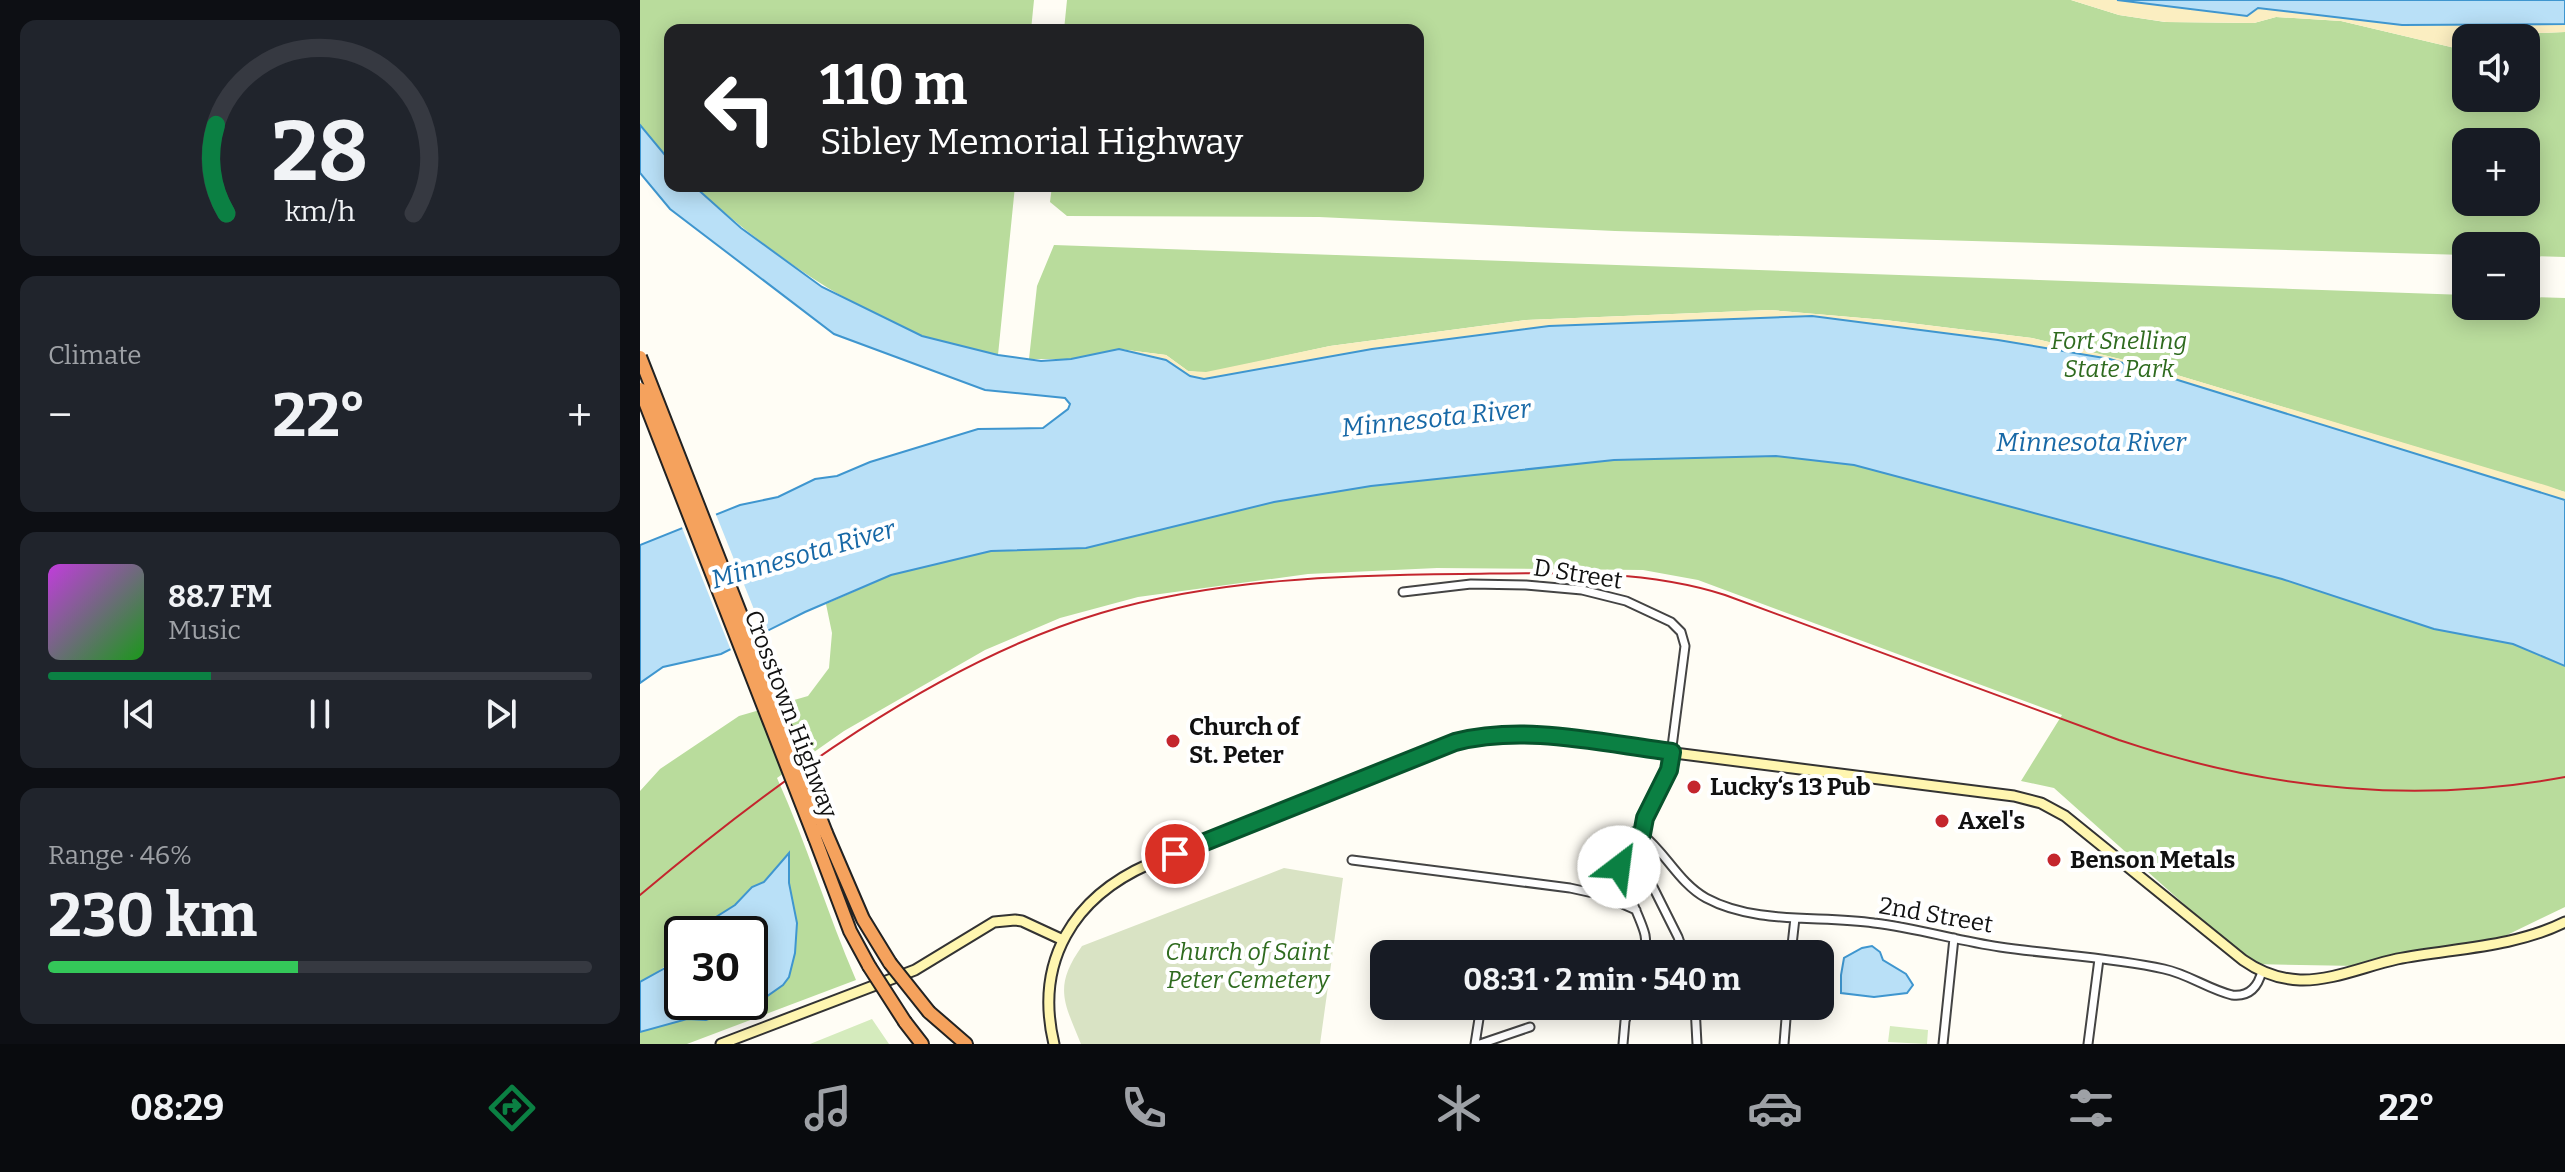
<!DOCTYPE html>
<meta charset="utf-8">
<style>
body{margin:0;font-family:Bitter,serif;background:#20242c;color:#f1f3f6;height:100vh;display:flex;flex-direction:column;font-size:30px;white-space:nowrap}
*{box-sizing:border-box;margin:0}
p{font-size:26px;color:#9ea1a6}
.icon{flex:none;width:44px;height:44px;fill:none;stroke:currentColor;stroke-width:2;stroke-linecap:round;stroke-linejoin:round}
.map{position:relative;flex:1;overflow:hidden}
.drawer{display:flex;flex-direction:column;gap:20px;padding:20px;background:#0d0f14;width:640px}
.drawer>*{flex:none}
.banner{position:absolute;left:24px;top:24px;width:760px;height:168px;border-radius:16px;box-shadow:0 4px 20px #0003;background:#202124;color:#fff;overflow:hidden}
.fabs{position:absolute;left:1812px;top:24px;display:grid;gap:16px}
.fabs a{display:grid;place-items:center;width:88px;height:88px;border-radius:16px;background:#171b24;box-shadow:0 4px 20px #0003;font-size:40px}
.speed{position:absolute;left:24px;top:916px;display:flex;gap:16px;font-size:40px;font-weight:700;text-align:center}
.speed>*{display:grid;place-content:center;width:104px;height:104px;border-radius:50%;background:#171b24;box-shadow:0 4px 20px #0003;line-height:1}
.speed .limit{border:4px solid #111;border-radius:12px;background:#fff;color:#111}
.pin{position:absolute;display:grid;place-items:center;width:68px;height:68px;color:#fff;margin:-34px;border:4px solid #fff;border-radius:50%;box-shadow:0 2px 8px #0007}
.me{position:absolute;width:88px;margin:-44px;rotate:30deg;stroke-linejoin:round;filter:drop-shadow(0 0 6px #0008)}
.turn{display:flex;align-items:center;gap:28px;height:168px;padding:0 24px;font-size:36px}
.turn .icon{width:104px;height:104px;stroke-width:2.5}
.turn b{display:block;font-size:56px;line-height:68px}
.big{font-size:60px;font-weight:700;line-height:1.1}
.drawer .tile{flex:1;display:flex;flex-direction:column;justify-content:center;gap:12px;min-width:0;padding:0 28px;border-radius:16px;background:#20242c}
.drawer .dial{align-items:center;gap:0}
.dial svg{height:208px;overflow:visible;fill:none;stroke:#363941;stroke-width:7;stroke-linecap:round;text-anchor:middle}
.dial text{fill:#f1f3f6;stroke:none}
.song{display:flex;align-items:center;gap:24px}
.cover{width:96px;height:96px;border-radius:12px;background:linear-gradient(135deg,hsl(290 70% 55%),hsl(120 70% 35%))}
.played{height:8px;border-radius:4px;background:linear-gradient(90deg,#0b8043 30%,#363941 30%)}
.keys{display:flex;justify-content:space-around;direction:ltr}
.heat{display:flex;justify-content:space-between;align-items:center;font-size:44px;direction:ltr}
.charge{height:12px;border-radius:6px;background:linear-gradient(90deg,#34c759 46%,#363941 0)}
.trip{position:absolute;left:730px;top:940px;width:464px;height:80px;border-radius:16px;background:#171b24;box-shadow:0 4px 20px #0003;font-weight:700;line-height:80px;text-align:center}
.tab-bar{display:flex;height:128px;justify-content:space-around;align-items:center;background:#090b0e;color:#9ea1a6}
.tab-bar .icon{width:56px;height:56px}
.tab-bar .active{color:#0b8043}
.tab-bar b{font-size:36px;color:#f1f3f6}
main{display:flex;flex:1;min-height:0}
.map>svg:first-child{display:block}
.green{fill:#d5ebbd}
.forest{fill:#b9dc9c;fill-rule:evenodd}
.sand{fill:#fbeec1}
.cemetery{fill:#d9e3c4}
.water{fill:#b9e0f7;stroke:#3f96cf;stroke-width:2}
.pier{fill:#fffdf5}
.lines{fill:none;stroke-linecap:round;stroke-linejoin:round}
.street-casing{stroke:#444;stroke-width:11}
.secondary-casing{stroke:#333;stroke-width:13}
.highway-casing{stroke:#222;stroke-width:16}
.street{stroke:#fff;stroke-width:7}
.secondary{stroke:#fff6b0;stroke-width:9}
.highway{stroke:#f5a25d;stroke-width:12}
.rail{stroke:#c4262e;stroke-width:2}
.highway-bridge-casing{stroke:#222;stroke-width:16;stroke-linecap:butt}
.highway-bridge{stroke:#f5a25d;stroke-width:12}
.route-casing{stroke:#07532c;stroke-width:20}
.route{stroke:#0b8043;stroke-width:14}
.poi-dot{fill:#c4262e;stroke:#fff;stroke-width:3}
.labels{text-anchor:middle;stroke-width:8;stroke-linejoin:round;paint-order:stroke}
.park-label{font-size:24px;font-style:italic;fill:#2f6b1f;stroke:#fff}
.street-label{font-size:24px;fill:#111;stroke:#fff}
.poi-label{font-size:24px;font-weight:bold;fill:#111;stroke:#fff;text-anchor:start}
.water-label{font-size:26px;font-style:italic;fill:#1768a6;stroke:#fff}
</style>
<main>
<section class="drawer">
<div class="tile dial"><svg viewBox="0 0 100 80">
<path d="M14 69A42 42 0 1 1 86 69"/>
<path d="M14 69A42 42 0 0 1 10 35" stroke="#0b8043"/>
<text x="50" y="56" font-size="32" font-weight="700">28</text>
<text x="50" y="72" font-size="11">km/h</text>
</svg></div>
<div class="tile"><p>Climate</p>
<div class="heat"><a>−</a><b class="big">22°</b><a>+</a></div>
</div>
<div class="tile">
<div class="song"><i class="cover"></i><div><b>88.7 FM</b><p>Music</p></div></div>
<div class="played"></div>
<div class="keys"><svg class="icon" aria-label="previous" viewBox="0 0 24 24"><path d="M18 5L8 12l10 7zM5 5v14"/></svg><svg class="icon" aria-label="pause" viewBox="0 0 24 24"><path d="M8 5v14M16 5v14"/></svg><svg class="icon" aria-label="next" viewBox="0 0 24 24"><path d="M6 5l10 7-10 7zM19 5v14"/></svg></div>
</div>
<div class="tile"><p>Range · 46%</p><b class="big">230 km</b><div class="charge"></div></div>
</section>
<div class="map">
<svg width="1925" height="1044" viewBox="0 0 1925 1044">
<rect width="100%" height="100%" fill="#fffdf5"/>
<path class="green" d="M232 1019 249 1044H170Z
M1250 1026 1288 1030 1287 1044 1248 1042Z"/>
<path class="forest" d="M0 0H394L391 30H30V161L0 125Z
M427 0H1431L1479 15 1525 22 1614 23 1636 17 1701 21 1815 48 1826 43V98H1886V38H1835L1842 35 1925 32V257L1886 256V246H1826V255L975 231 679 217 427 216 410 202 412 186H778V30H424ZM1826 142H1886V202H1826Z
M54 186H375L358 355C333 349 304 345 280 335 195 300 122 247 54 186Z
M414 245 1826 295V306H1886V297L1925 298V492L1497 363 1392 338 1245 320 1130 310 886 320 690 346 566 373 548 371 526 355 479 349 432 359H389L397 286Z
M1136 456 1214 465 1642 579 1794 629 1873 644 1925 666V907L1865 936 1718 966 1611 964 1414 788 1381 781 1422 715 1058 580 1003 570 797 568 668 574 498 597 420 618 345 650 204 731 137 778C167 844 187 913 216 980L47 1044H0V1032L48 1019 66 1020 123 999 143 985 155 953 157 923 149 883 148 854 124 882 112 887 95 905 49 934H42C42 959 20 971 0 982V791L20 769 99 716 168 696 189 668 192 633 186 604 251 575 351 551 446 548 634 502 731 486 974 460Z"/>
<path class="sand" d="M1431 0H1477L1607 16 1617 8 1762 25 1925 24V32L1842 35 1826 38V43L1815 48 1701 21 1636 17 1614 23 1526 22 1479 15Z
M1130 310 1245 320 1392 338 1497 363 1908 486 1925 492V500L1470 359 1358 340 1172 316 909 326 732 349 564 379 550 376 526 360 479 349 526 355 548 371 566 372 690 346 886 320Z"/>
<path class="cemetery" d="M644 868 703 878 680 1044H441C424 1002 413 987 442 946Z"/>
<path class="water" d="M1477 0H1925V24L1762 25 1618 8 1607 16Z
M0 125 30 161V186H54L101 228 182 287 282 336 358 355 401 361 431 359 479 349 526 360 550 376 564 379 732 349 909 326 1172 316 1358 340 1470 359 1925 500V666L1873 644 1794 629 1642 579 1214 465 1136 456 974 460 731 486 634 502 446 548 351 551 251 575 165 612 81 654 23 667 0 683V545L100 505 138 497 175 479 197 476 230 462 338 429 403 428 428 409 430 404 425 398 345 390 194 334 30 209 0 173Z
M149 853V883L157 923 155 953 149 977 143 985 123 999 66 1020 47 1019 0 1032V982L25 968 42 944V1002H110V934H49L95 905 112 887 124 882Z
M1232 946 1240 952 1243 960 1266 974 1273 985 1267 993 1234 997 1201 993V975L1204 958 1222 948Z"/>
<path class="pier" d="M75 512 125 637 92 653 41 525Z"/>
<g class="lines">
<g class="street-casing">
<path id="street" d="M763 592 831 584 886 585 942 590 986 601 1031 622 1041 632 1045 646 1029 770 1003 827 1002 865 1038 937 1044 954
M1002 834C1026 853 1039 883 1066 898 1116 925 1180 915 1234 923 1277 928 1318 941 1360 947 1414 955 1470 957 1524 969 1548 974 1568 989 1592 995 1609 997 1618 987 1622 971
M1002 834C954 845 999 907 1005 935 1006 941 1006 948 1006 954
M712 860 930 888 962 895 996 910
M1151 954 1155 918
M1055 1006 1057 1044
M835 1044 841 1006
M840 1044 890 1027
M983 1044 985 1021 990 1006
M1144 1044 1147 1006
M1303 1044 1314 938
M1448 1044 1459 959"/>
</g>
<g class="secondary-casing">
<path id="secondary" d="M81 1044 275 970 354 922 375 920 382 921 423 940
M414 1044C394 961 434 897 509 864L799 748 835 737 884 734 1374 796 1401 803 1425 816 1603 960C1620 972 1638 979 1660 980 1692 981 1725 966 1757 959 1813 948 1873 948 1925 922"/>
</g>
<g class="highway-casing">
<path id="highway" d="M186 833 223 919 250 963
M175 838 210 931 229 966
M289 1012 326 1044
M265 1022 282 1044"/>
</g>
<use href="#street" class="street"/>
<use href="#secondary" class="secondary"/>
<use href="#highway" class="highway"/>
<path class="rail" d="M0 895C131 785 296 662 461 613 577 579 702 575 821 574 908 573 1001 568 1085 595L1479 740C1624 789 1774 805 1925 777"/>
<g class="highway-bridge-casing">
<path id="highway-bridge" d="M0 357 186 833
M0 389 175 838
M250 963 289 1012
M229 966 265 1022"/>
</g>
<use href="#highway-bridge" class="highway-bridge"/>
</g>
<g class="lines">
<g class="route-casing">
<path id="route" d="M535 854 815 742C885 724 961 743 1032 752L1029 770 1005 818 1002 834C984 838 981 850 979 867"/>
</g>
<use href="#route" class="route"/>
</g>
<g class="poi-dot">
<circle cx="533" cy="741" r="8"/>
<circle cx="1054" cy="787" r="8"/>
<circle cx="1302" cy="821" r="8"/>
<circle cx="1414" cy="860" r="8"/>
</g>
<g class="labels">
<g class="park-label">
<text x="1479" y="349">Fort Snelling<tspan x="1479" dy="28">State Park</tspan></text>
<text x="608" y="960">Church of Saint<tspan x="608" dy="28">Peter Cemetery</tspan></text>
</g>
<g class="street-label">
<text transform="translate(938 574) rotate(9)" y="8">D Street</text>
<text transform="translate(151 714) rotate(69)" y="8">Crosstown Highway</text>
<text transform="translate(1296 915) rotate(10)" y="8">2nd Street</text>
</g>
<g class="poi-label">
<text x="549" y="735">Church of<tspan x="549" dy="28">St. Peter</tspan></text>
<text x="1070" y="795">Lucky‘s 13 Pub</text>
<text x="1318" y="829">Axel's</text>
<text x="1430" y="868">Benson Metals</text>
</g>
<g class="water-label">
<text transform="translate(796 418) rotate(-6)" y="9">Minnesota River</text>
<text x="1451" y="451">Minnesota River</text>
<text transform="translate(163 554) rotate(-16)" y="9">Minnesota River</text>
</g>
</g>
</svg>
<div class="fabs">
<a><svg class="icon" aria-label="sound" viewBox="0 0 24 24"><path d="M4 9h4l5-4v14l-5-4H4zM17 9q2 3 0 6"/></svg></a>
<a>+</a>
<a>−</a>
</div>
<div class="speed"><div class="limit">30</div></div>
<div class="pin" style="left:535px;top:854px;background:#d93025"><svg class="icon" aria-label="arrive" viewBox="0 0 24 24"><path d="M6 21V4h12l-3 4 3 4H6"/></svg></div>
<svg class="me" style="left:979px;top:867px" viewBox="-20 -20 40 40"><circle r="19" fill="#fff"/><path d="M0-13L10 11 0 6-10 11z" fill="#0b8043"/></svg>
<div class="trip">08:31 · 2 min · 540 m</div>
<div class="banner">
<div class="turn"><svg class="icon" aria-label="left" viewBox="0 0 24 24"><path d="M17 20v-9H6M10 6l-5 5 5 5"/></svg><div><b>110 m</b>Sibley Memorial Highway</div></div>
</div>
</div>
</main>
<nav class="tab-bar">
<b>08:29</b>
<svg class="icon active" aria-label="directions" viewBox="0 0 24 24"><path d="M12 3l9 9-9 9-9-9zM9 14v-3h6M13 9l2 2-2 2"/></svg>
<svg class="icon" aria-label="music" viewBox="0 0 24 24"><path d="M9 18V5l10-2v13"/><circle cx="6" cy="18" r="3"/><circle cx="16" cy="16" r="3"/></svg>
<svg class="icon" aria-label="phone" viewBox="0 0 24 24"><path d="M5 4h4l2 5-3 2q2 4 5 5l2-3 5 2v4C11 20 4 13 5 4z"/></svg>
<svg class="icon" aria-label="climate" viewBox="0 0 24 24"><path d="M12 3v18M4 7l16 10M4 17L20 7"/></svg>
<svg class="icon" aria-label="car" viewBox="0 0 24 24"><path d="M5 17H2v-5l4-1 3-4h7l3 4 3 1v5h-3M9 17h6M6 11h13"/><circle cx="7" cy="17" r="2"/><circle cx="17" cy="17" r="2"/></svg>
<svg class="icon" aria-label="filters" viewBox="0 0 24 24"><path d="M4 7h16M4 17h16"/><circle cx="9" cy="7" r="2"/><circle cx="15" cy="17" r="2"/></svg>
<b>22°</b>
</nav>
